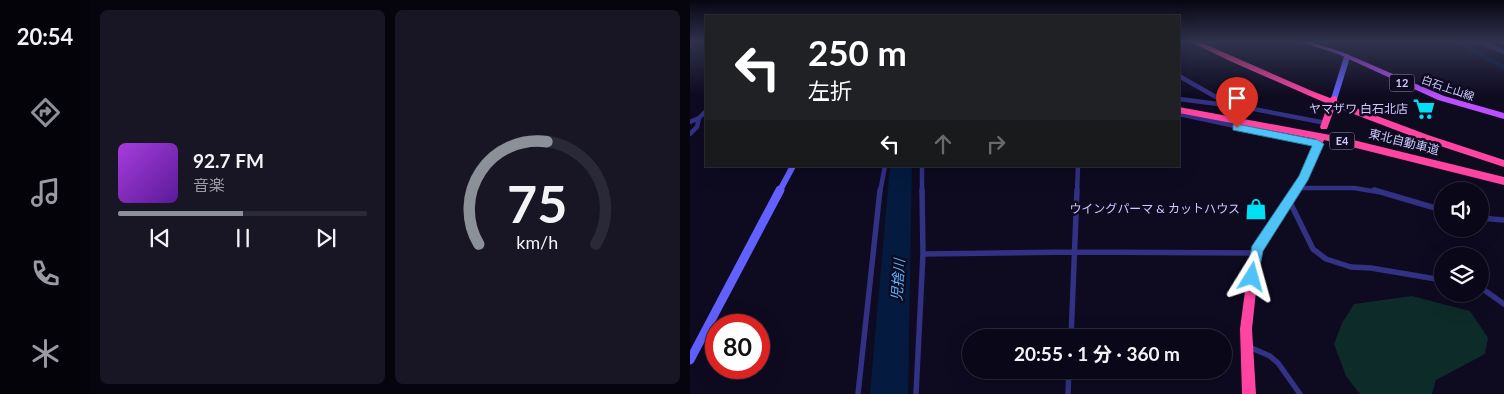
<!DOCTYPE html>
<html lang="ja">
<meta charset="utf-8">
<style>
body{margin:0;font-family:Lato,"Noto Sans JP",sans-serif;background:#181625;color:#f1f3f6;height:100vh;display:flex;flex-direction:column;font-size:19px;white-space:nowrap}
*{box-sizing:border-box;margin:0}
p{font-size:16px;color:#999aa2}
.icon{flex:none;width:28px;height:28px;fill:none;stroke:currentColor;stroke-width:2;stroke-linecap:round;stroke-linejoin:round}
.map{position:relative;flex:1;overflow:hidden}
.sheet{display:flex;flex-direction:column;gap:10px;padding:10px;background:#06040d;width:600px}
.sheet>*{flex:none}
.top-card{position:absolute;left:15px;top:15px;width:475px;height:152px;border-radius:0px;box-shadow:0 5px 20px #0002,0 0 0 1px #2a2937;background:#202124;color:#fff;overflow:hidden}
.fabs{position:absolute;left:744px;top:182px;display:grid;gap:10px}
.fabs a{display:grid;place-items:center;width:55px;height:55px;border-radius:50%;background:#0a0818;box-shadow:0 5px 20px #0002,0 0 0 1px #2a2937;font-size:25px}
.speed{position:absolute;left:15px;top:314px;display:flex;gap:10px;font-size:25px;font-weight:700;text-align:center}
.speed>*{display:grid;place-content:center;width:65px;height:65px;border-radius:50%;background:#0a0818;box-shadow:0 5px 20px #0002,0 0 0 1px #2a2937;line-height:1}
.speed .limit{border:8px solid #d22;background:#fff;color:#111}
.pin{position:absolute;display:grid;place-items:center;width:42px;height:42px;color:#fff;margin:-51px -21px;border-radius:50% 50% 50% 0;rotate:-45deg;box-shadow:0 0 5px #0007}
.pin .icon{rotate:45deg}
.me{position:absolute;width:55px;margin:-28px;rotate:8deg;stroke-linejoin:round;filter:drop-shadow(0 0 4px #0008)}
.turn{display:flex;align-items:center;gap:18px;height:105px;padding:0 20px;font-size:22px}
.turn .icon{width:65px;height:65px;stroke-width:2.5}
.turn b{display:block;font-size:35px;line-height:42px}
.lanes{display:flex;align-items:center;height:48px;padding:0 20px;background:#0003;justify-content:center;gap:25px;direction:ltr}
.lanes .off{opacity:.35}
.sheet .widget{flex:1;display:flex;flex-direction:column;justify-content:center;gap:8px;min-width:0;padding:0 18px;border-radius:8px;background:#181625}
.sheet .dial{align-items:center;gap:0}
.dial svg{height:130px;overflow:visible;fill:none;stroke:#2a2937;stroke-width:7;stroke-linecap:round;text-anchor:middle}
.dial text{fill:#f1f3f6;stroke:none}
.song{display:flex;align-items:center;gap:15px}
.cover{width:60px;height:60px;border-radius:8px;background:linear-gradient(135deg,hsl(280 70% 55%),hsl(270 70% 35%))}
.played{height:5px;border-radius:2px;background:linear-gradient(90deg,#8c9099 50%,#2a2937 50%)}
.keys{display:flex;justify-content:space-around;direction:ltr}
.sheet .tiles{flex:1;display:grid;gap:10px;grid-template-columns:repeat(2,1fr)}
.trip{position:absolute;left:272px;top:329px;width:270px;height:50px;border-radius:25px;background:#0a0818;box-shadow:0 5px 20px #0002,0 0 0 1px #2a2937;font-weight:700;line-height:50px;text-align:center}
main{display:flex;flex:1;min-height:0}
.tabs{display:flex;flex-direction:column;width:90px;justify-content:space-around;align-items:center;background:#04030a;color:#999aa2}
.tabs .icon{width:35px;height:35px}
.tabs .on{color:#8c9099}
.tabs b{font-size:22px;color:#f1f3f6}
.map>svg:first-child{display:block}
.green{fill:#0d2b29}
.water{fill:#041b3f}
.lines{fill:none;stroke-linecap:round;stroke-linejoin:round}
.river{fill:#041b3f;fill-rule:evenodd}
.street-far1{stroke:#323184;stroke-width:4.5}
.street{stroke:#323184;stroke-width:5.5}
.secondary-far1{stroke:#6260ff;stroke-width:6}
.secondary{stroke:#6260ff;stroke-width:9}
.primary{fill:#bb50ff;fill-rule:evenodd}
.highway{fill:#ff44a1;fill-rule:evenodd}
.route{fill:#4fc3f7;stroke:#337fa1}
.labels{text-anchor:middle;stroke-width:5;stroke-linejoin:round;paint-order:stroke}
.shield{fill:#0e0a20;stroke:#9590bc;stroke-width:1}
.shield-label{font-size:11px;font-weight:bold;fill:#cfc9ff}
.far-street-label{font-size:11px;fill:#cfc9ff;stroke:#0e0a20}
.poi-label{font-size:12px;fill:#cfc9ff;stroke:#0e0a20;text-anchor:end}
.street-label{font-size:12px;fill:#cfc9ff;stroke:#0e0a20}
.water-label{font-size:14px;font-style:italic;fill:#57b4ff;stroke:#0e0a20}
</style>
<main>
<nav class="tabs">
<b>20:54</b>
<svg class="icon on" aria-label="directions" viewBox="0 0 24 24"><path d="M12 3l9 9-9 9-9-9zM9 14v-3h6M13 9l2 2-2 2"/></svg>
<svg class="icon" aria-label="music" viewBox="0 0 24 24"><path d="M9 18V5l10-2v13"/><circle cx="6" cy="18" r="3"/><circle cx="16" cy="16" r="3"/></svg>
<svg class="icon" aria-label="phone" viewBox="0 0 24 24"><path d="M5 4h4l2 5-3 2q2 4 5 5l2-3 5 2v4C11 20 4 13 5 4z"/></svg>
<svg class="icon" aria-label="climate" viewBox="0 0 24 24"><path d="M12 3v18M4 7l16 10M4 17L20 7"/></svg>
</nav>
<section class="sheet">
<div class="tiles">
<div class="widget">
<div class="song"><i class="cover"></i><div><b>92.7 FM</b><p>音楽</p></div></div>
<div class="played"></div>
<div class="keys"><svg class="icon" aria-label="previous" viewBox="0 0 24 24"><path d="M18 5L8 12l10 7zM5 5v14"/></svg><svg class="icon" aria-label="pause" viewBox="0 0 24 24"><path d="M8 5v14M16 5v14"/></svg><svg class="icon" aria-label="next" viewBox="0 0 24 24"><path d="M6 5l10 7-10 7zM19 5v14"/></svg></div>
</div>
<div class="widget dial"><svg viewBox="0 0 100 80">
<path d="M14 69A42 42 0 1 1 86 69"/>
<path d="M14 69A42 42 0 0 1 56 6" stroke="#8c9099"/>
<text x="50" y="56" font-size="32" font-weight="700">75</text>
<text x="50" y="72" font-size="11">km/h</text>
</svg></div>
</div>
</section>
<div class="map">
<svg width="814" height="394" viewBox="0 0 814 394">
<rect width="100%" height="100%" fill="#0e0a20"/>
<path class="green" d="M722 296 780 311 798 338 795 354 746 380 742 394H670L656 376 644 344 652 323 664 304Z"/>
<path class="water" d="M200 166H222L218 394H180Z"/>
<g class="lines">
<path class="river" d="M763 42H772L814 65V70Z"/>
<path class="street-far1" d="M789 42 814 52
M489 76 533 101 548 106 636 123
M489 99 528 104 533 101
M489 114 628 144
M0 122 9 118 16 111
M0 134 7 127 9 118
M232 166V192
M607 188H664L688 192
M190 192 195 166
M387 192 388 166"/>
<path class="street" d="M684 190 752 210
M599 200 623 249 636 259 661 267 681 268 752 280
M790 218 814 220
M233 254 384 252 565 253
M790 287 814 304
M381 338 387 190
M559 347 580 356 588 363 610 394
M168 394 190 190
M226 394 233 254 232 190
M378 394 379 370"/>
<path class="secondary-far1" d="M644 99 657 57
M89 192 103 166"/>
<path class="secondary" d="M0 360 90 190"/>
<path class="primary" d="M611 42H620L652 52 754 96 814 113V119L748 100 648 54Z"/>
<path class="highway" d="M501 42H510L622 91 640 98 644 96 647 97V101L738 135 814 160V167L732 140 645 107 637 129H631L630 127 638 104 540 61Z
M489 107 651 137 814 177V185L634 140 617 180 570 254 562 329 566 394H552L550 329 560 253 610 176 626 139 489 113Z"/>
</g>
<linearGradient id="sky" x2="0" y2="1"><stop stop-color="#080612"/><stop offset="0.43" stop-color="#30334e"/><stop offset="1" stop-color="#30334e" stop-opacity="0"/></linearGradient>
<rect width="814" height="97" fill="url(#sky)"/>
<path class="route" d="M547 124 628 140 634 144 618 180 573 251 567 281 562 283 557 281 556 277 562 246 609 176 622 146 543 130V125Z"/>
<defs>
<g id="supermarket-bare" transform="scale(1.725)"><path d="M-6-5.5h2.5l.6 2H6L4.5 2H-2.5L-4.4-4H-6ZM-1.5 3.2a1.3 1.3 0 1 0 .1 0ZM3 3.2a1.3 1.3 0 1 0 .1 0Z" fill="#00e0f4" stroke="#0e0a20" stroke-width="2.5" paint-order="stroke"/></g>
<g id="shop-bare" transform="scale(1.725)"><path d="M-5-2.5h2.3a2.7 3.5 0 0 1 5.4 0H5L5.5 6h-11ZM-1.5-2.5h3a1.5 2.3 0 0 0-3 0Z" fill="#00e0f4" stroke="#0e0a20" stroke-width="2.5" paint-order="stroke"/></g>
</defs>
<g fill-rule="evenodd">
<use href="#supermarket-bare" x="734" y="109"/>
<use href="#shop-bare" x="566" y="209"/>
</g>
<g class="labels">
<g class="shield">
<rect x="699.5" y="74.5" width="25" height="17" rx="4"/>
<rect x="639.5" y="132.5" width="25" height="17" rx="4"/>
</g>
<g class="shield-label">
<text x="712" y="87">12</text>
<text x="652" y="145">E4</text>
</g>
<g class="far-street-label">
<text transform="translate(758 88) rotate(19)" y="4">白石上山線</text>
</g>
<g class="poi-label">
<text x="718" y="113">ヤマザワ 白石北店</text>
<text x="550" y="213">ウイングパーマ &amp; カットハウス</text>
</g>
<g class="street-label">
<text transform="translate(714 142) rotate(14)" y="4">東北自動車道</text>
</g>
<g class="water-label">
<text transform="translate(208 280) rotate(-86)" y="5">児捨川</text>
</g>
</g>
</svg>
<div class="fabs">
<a><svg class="icon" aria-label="sound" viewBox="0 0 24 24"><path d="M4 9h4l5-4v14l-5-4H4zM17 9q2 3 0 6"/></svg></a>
<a><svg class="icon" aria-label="layers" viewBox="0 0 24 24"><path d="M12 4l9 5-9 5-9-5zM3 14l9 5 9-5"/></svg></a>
</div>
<div class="speed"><div class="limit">80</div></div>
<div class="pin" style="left:547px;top:128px;background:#d93025"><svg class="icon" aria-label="arrive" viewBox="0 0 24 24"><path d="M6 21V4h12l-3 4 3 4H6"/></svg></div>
<svg class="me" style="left:562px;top:277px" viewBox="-20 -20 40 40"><path d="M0-17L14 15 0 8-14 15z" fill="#4fc3f7" stroke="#fff" stroke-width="4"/></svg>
<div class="trip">20:55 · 1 分 · 360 m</div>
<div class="top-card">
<div class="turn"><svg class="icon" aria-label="left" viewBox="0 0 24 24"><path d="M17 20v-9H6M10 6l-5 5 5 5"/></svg><div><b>250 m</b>左折</div></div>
<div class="lanes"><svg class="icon" aria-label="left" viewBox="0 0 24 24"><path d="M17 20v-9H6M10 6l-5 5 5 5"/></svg><svg class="icon off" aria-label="ahead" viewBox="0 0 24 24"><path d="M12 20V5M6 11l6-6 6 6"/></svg><svg class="icon off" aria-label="right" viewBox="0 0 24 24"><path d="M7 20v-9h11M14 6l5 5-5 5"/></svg></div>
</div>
</div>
</main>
